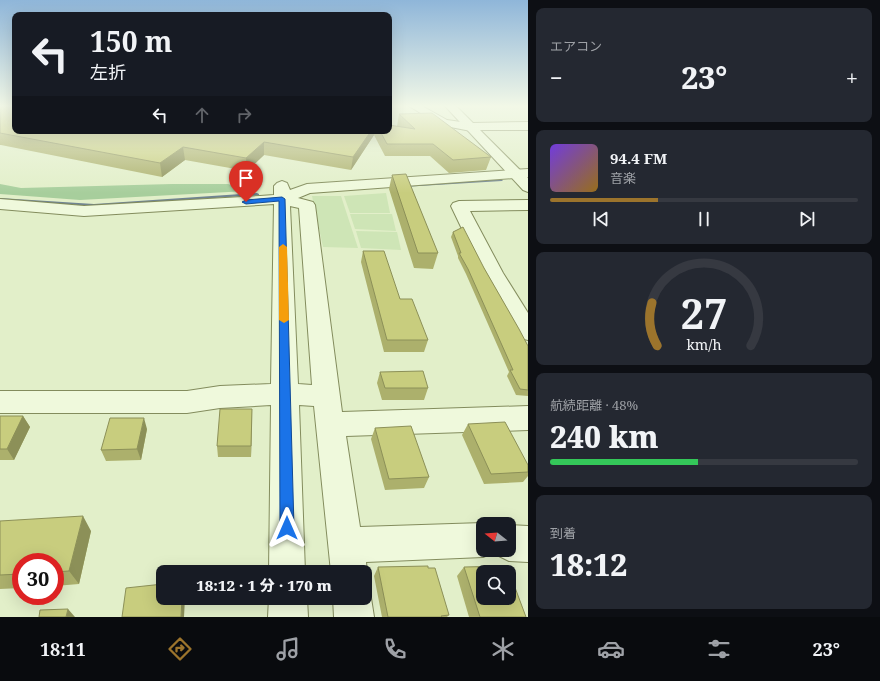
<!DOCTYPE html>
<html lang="ja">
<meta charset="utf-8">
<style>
body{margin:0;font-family:"Noto Serif","Noto Sans JP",serif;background:#242831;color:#f1f3f6;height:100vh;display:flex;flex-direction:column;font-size:15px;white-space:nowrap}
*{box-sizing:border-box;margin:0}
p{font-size:13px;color:#9ea1a6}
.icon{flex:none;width:22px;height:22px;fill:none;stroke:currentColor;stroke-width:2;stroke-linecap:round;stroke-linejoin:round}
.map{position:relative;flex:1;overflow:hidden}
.sheet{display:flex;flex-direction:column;gap:8px;padding:8px;background:#0d0f14;width:352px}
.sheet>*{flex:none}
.guide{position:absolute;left:12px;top:12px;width:380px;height:122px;border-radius:8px;box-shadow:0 4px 16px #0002;background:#171b24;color:#f1f3f6;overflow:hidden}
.needle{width:26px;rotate:287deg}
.fabs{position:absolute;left:476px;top:517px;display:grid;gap:8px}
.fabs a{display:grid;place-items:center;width:40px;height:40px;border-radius:8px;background:#171b24;box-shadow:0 4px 16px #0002;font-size:20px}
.speed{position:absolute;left:12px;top:553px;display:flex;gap:8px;font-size:20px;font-weight:700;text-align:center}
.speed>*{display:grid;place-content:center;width:52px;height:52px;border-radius:50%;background:#171b24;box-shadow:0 4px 16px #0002;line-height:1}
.speed .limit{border:6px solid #d22;background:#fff;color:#111}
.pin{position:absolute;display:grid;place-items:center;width:34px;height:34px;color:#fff;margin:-41px -17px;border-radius:50% 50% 50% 0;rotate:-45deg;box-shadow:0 0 4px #0007}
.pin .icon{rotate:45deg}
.me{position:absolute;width:44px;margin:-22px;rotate:0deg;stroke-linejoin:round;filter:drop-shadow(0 0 3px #0008)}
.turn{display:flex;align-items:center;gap:14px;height:84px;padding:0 12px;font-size:18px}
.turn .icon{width:52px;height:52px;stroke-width:2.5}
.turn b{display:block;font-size:28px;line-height:34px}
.lanes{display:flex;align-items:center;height:38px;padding:0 12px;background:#0003;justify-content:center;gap:20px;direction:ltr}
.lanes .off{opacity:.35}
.big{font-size:30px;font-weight:800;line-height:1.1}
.sheet .tile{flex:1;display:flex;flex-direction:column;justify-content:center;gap:6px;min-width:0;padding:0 14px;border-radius:8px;background:#242831}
.sheet .dial{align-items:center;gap:0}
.dial svg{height:104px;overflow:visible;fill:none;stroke:#363941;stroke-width:7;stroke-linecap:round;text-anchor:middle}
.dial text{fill:#f1f3f6;stroke:none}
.song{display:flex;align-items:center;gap:12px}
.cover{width:48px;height:48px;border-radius:6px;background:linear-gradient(135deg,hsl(260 70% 55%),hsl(40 70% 35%))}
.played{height:4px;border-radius:2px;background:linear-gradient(90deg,#9c742c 35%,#363941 35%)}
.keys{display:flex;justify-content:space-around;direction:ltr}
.heat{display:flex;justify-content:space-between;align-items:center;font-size:22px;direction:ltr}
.charge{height:6px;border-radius:3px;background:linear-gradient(90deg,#34c759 48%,#363941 0)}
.trip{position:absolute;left:156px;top:565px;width:216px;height:40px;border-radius:8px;background:#171b24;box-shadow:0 4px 16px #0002;font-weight:800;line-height:40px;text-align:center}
.menu{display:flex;height:64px;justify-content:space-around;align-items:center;background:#090b0e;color:#9ea1a6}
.menu .icon{width:28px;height:28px}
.menu .current{color:#9c742c}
.menu b{font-size:18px;color:#f1f3f6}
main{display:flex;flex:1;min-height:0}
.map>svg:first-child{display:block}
.farmland{fill:#cee5b6}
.green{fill:#a7ce9c}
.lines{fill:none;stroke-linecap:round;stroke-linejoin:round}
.stream{fill:#708492;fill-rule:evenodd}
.minor-casing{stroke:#838c5d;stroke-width:2}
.tertiary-casing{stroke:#838c5d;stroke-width:2}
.minor{fill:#eff9dc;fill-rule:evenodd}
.tertiary{fill:#eff9dc;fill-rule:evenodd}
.wall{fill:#acb06c}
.shaded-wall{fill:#8c9058}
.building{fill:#c8cd7e;stroke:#8c9058;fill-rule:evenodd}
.route{fill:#1a73e8;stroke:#114b97}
.slow{fill:#f59e0b}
</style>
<main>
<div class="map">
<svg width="528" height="617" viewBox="0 0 528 617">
<rect width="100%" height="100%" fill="#e2efc9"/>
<path class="farmland" d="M386 193 390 213H350L344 196Z
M312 196H341L358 248 323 247Z
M350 214H392L396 231 355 229Z
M356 231 397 232 401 250 361 248Z"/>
<path class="green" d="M0 184 21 188 172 184H228L247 191 80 200 0 194Z"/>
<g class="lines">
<path class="stream" d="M501 179 503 180 502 181 403 187 401 186 403 185Z
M257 193 259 194V195L94 206 0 200V198L94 204Z"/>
<g class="minor-casing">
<path id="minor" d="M409 106H422L447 120 475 124 477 127 475 130 471 131 440 125Z
M528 169V177L310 193 298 198 313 202 315 205 342 412 528 406V430L346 436 360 527 483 523 487 524H483V550H509V525L528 526V562L509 561 497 555 495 552 483 557 366 562 367 572 365 578V572H331L314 406 299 405 305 572H269L271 405 220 408 187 413H0V391H187L220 386 271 384 274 204 84 216 0 209V199L84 206 260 196 274 195V186L277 183 282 181 287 183 290 190 307 184ZM290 206 299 208 312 385 298 384Z
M528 200V210L470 211 503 273 528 313V340L520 338 516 332 483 273 451 206 453 203 459 201Z
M366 584 371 598 374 617H334L333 598H365Z
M269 598H307L308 617H268Z"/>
</g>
<g class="tertiary-casing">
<path id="tertiary" d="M445 106H456L473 123 528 122V130H480L528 178V192L523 190Z"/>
</g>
<use href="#minor" class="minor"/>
<use href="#tertiary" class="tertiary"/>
</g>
<path class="wall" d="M0 106 15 131H389L397 126 399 114 491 157 486 170 449 173 430 156H385L374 135 351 170 264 155 247 171 185 160 162 177 1 145H0Z
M392 175 438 253 433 269 414 268 389 189Z
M453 232 484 268 528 346V396L516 395 507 376 509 372 466 274 458 258V256L451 237Z
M363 251 400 299 428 340 424 352H384L361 262Z
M380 372 428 388 424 400H382L377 383Z
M252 409 251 457H218L217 446Z
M0 416H23L30 427 14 460H0Z
M468 424 528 465V476L523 482 484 484 462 435Z
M375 428 429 477 424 488 385 490 371 439Z
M147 429 141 460 106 461 101 450Z
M0 521 91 531 79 584 55 586V562H21V588L0 589Z
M378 567 449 615 447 617H382L374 576Z
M464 567 526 617H469L457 576Z"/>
<path class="shaded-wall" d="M371 131H375L374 135 351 170 353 157Z
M264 142V155L247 171 246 158Z
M183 147 185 160 162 177 160 163Z
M252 409V421L251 457V446Z
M23 416 30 427 14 460 7 449Z
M144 418 147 429 141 460 137 449Z
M83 516 91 531 79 584 69 571Z
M182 598H185L184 617H181Z
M68 609 75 617H66Z"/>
<path class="building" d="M0 106H15V131H371L353 157 264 142 246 158 183 147 160 163 0 133Z
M432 113 491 157 453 160 433 144H387L380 131H389V125L415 129 399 114Z
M406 174 438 253H418L392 175Z
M463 227 484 268 519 329 528 346V390L520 389 510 370H513L468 269 459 253H461L453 232Z
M363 251H384L400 299H412L428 340H387Z
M423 371 428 388H385L380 372Z
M220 409H252L251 446H217Z
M0 416H23L7 449H0Z
M110 418H144L137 449 101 450Z
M505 422 528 465V472L491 474 468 424Z
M411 426 429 477 389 479 375 428Z
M83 516 69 571 55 572V562H21V574L0 575V521Z
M428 566V568H435L449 615 441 616 442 617H388L378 567Z
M507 566 526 617H480L464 567ZM483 572H509V598H483Z
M163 584V598H182L181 617H122L126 588Z
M68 609 66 617H39L40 610Z"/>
<linearGradient id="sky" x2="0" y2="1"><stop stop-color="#8fb6d9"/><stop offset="0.55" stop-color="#f2f8e7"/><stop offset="1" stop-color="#f2f8e7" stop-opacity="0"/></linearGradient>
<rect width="528" height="193" fill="url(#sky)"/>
<path class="route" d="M282 197 285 199 294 528 292 533 287 535 282 533 280 528 279 201 246 204 242 202 246 200Z"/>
<path class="slow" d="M283 244 287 247 289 320 284 323 279 320V247Z"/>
</svg>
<div class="fabs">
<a><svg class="needle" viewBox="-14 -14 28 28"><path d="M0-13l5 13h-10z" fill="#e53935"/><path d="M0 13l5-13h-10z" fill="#9ea1a6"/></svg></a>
<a><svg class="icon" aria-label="search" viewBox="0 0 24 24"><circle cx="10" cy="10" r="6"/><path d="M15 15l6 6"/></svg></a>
</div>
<div class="speed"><div class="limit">30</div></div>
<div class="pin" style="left:246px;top:202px;background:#d93025"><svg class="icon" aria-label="arrive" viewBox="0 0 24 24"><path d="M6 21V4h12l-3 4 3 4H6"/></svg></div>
<svg class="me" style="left:287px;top:528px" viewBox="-20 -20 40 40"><path d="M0-17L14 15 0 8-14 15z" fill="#1a73e8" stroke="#fff" stroke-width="4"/></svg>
<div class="trip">18:12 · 1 分 · 170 m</div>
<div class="guide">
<div class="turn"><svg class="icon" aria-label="left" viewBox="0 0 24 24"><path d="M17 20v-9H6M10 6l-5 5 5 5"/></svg><div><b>150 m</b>左折</div></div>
<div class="lanes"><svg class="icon" aria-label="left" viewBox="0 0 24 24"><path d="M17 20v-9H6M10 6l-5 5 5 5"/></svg><svg class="icon off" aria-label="ahead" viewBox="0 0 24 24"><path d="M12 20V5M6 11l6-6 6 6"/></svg><svg class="icon off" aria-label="right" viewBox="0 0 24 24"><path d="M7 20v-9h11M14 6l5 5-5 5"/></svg></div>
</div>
</div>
<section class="sheet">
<div class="tile"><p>エアコン</p>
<div class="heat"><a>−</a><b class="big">23°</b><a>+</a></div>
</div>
<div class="tile">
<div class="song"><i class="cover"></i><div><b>94.4 FM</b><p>音楽</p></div></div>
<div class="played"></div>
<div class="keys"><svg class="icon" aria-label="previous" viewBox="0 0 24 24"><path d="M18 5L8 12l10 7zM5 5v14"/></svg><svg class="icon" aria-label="pause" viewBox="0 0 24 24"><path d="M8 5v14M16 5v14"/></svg><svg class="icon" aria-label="next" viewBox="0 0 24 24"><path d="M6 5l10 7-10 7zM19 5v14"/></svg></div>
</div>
<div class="tile dial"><svg viewBox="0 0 100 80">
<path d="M14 69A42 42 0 1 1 86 69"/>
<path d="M14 69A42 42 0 0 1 10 36" stroke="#9c742c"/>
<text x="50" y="56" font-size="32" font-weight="700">27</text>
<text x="50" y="72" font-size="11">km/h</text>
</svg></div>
<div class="tile"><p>航続距離 · 48%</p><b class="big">240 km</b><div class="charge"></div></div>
<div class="tile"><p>到着</p><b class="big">18:12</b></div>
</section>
</main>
<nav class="menu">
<b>18:11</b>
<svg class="icon current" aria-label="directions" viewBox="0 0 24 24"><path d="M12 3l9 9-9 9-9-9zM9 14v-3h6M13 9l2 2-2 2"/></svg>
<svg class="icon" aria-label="music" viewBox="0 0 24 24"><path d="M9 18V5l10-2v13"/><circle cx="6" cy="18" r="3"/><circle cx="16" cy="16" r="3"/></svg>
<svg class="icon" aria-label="phone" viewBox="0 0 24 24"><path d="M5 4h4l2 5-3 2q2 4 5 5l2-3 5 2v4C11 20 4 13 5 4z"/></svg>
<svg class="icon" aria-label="climate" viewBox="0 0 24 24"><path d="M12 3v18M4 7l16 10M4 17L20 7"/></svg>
<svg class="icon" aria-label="car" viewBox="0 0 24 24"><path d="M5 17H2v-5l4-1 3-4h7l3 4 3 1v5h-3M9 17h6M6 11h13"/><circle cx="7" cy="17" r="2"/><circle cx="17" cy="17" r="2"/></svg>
<svg class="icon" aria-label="filters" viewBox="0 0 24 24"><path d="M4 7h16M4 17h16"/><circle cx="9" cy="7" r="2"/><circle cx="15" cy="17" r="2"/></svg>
<b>23°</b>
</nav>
